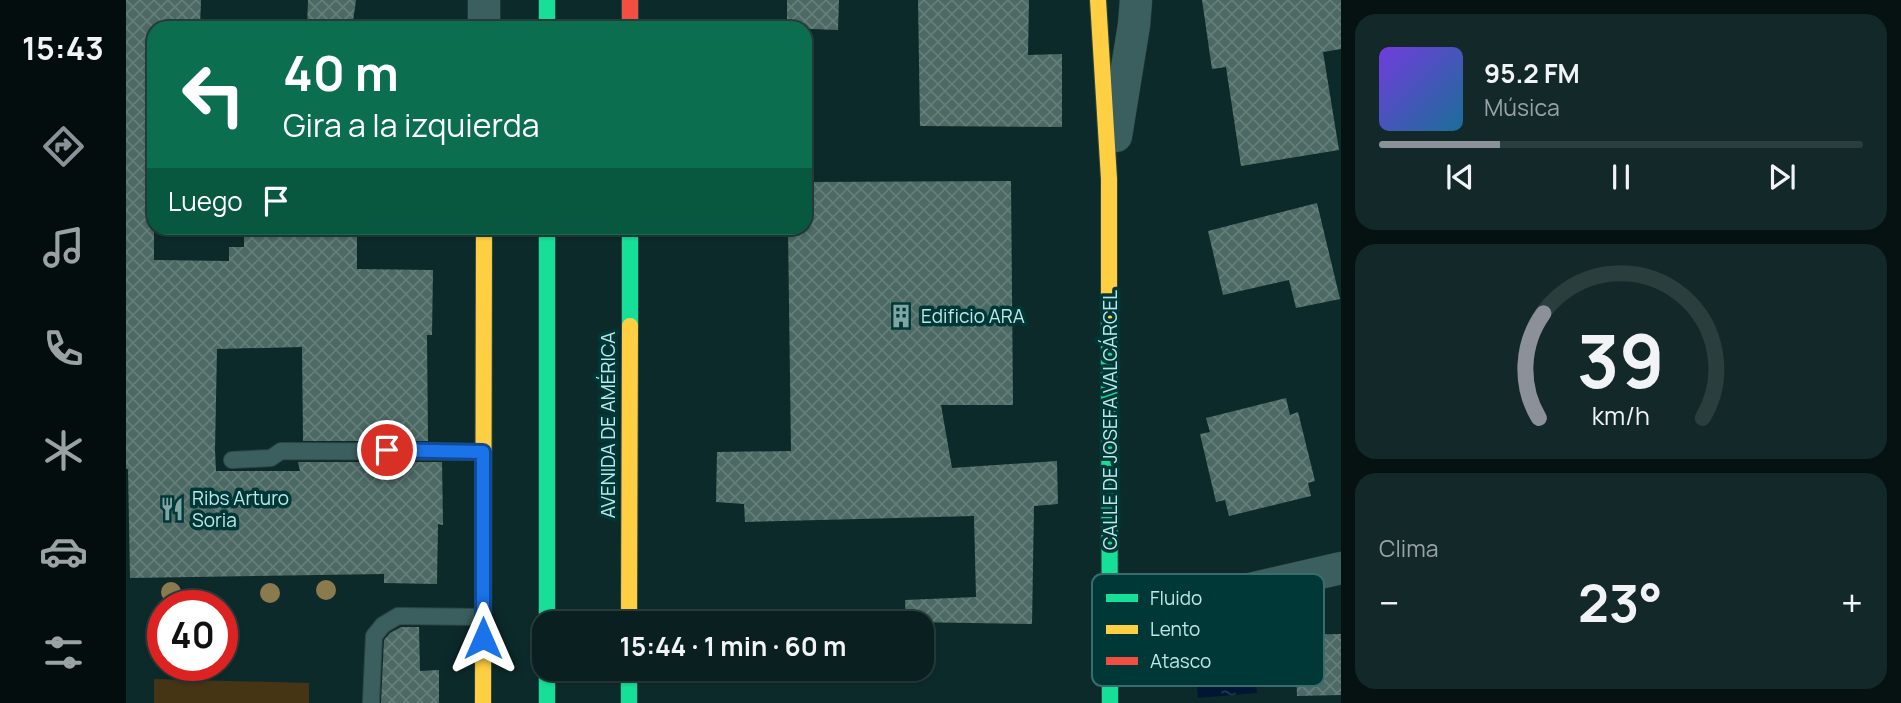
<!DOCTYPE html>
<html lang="es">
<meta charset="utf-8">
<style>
body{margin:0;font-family:Manrope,sans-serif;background:#132829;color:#f1f3f6;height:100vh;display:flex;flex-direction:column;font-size:26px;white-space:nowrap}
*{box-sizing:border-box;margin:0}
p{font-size:23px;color:#99a3a5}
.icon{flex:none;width:38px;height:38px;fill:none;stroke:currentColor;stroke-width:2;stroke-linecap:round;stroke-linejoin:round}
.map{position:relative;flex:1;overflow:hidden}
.panel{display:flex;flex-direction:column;gap:14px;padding:14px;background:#061212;width:560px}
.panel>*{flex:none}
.hud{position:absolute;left:21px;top:21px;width:665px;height:214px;border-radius:21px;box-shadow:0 2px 5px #0004,0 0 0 2px #2a3e3e;background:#0b6e4f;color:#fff;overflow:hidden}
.speed{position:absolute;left:21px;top:590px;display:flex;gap:14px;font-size:35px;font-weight:700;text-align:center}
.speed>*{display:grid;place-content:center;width:91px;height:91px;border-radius:50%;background:#0a2020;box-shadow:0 2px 5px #0004,0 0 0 2px #2a3e3e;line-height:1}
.speed .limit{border:10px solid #d22;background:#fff;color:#111}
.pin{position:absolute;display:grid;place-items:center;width:60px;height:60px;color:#fff;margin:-30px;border:4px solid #fff;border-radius:50%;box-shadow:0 2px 7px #0007}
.me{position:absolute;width:77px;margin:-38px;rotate:0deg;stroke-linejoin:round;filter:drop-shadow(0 0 5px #0008)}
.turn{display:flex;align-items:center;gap:24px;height:147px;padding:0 21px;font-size:32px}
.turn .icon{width:91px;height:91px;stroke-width:2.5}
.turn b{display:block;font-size:49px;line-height:60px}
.then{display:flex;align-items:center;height:66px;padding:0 21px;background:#0003;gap:14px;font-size:26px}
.big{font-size:52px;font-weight:700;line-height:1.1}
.panel .widget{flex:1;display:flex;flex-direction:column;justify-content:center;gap:10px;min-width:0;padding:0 24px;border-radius:21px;background:#132829}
.panel .dial{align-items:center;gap:0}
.dial svg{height:182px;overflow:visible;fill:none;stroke:#2a3e3e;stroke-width:7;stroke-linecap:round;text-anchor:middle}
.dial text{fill:#f1f3f6;stroke:none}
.song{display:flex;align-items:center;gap:21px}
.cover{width:84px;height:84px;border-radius:10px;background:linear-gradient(135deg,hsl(260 70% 55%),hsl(200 70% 35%))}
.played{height:7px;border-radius:4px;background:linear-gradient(90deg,#8c9099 25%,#2a3e3e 25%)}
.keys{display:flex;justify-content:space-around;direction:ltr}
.heat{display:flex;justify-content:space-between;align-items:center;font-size:38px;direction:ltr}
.trip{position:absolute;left:406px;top:611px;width:402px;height:70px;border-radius:21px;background:#0a2020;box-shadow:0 2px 5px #0004,0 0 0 2px #2a3e3e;font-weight:700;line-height:70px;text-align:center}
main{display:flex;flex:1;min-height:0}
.dock{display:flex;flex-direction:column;width:126px;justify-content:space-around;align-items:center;background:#040d0d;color:#99a3a5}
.dock .icon{width:49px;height:49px}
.dock .on{color:#8c9099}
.dock b{font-size:32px;color:#f1f3f6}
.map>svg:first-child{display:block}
.garden{fill:#463514}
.water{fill:url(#water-ripples)}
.building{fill:url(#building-cross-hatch)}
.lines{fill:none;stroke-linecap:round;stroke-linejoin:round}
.lane-casing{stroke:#2f4645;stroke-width:18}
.street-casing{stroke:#2f4645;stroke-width:33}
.fast-casing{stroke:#2f4645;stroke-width:18}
.slow-casing{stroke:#2f4645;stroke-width:18}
.jam-casing{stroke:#2f4645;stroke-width:18}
.lane{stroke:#3b5f5f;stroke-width:16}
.street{stroke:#3b5f5f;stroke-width:32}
.fast{stroke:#16e098;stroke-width:16}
.slow{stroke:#ffcf43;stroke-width:16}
.jam{stroke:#f24e42;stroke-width:16}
.tree{fill:#8c7a4f}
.route-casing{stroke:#114b97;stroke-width:18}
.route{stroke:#1a73e8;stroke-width:12}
.labels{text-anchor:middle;stroke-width:7;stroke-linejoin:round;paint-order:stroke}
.poi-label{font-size:19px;fill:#bde8e7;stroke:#003737;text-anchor:start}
.street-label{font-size:19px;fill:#bde8e7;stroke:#003737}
.key{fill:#003737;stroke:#396c6c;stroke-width:2}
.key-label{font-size:19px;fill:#bde8e7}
</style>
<main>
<nav class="dock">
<b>15:43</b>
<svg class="icon on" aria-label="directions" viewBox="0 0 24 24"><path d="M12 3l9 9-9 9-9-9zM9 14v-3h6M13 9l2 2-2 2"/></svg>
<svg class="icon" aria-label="music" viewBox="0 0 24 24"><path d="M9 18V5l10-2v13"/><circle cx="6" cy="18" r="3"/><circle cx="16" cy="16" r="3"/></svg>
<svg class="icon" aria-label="phone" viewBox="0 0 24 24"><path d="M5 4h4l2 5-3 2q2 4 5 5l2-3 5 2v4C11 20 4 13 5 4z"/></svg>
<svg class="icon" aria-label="climate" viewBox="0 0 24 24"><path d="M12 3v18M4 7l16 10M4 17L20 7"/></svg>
<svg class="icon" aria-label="car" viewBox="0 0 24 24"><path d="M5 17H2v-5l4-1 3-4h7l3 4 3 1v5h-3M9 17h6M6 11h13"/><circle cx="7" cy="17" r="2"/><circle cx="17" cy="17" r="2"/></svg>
<svg class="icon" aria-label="filters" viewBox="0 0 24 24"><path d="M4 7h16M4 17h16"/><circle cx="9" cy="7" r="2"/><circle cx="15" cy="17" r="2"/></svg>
</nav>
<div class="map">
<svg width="1215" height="703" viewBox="0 0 1215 703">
<defs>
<pattern id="water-ripples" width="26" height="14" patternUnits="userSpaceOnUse" patternTransform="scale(1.75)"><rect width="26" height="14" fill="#011632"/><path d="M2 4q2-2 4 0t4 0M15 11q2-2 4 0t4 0" fill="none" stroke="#243850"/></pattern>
<pattern id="building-cross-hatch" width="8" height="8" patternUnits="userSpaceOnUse" patternTransform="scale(1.75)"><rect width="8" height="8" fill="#4c6964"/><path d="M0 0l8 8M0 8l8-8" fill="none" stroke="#647e7a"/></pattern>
</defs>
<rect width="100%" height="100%" fill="#0d2a2a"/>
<path class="garden" d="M28 679 183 683V703H28Z"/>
<path class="water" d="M1128 657 1131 693 1072 698 1069 662Z"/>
<path class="building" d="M0 0H75L74 28H28V260L103 261V247H118V228H231V269L307 270 306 335H301L302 441H177L176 347 91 349 89 450 90 471H174L172 462H316L317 525 312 524 311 584 258 583V574L4 578 2 469H0Z
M182 0H230L226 28H181Z
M661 0H713L712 30 661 28Z
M792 0H903L902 55 936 54V127L794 126Z
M1076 0H1215V49L1197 52 1213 150 1115 166 1100 67 1086 69Z
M885 181 887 405H815L826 468 931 461 932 504 908 506 906 624 780 622 779 600 850 597 848 516 619 522 618 504 590 502 591 452 665 451 662 228H679V182Z
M1191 203 1214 299 1170 308 1163 280 1097 295 1082 231Z
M1160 398 1164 415 1172 412 1189 481 1182 483 1185 496 1103 516 1099 500 1090 502 1074 434 1084 432 1080 418Z
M275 627H293L294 671 313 670V703H255L258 640 264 633Z
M1215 634V695L1171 696 1169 635Z"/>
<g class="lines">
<g class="lane-casing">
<path id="lane" d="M106 460 145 458 155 451 357 452
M245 702 248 636 257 625 272 616 357 617"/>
</g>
<g class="street-casing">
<path id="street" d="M358 28V0
M990 136 1008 25 1010 0
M985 621 1215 568"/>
</g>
<g class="fast-casing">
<path id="fast" d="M421 0V28
M421 228V623
M983 312 984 703
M504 326V228
M421 668V703
M503 668V703"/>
</g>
<g class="slow-casing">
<path id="slow" d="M972 0 983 179V312
M503 623 504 326
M357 703 358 228"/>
</g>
<g class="jam-casing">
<path id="jam" d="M504 0V28"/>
</g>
<use href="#lane" class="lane"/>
<use href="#street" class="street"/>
<use href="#fast" class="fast"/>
<use href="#slow" class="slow"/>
<use href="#jam" class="jam"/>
</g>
<g class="tree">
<circle cx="200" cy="590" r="10"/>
<circle cx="45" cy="592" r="10"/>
<circle cx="144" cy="593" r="10"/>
</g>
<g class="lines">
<g class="route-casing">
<path id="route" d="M261 450 357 452V638"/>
</g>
<use href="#route" class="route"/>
</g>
<defs>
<g id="building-bare" transform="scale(1.89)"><path d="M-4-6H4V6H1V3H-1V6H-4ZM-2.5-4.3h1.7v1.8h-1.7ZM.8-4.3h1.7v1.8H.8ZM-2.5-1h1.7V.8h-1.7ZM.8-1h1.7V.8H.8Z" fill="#7fa6a5" stroke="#003737" stroke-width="2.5" paint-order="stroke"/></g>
<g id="restaurant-bare" transform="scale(1.89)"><path d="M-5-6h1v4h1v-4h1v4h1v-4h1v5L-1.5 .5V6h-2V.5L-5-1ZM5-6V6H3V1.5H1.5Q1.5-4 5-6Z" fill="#7fa6a5" stroke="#003737" stroke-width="2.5" paint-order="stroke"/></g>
</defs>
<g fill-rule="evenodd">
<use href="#building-bare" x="775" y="316"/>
<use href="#restaurant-bare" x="46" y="509"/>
</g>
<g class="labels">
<g class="poi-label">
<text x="795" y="323">Edificio ARA</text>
<text x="66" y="505">Ribs Arturo<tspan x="66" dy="22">Soria</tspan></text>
</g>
<g class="street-label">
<text transform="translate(984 420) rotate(-90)" y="7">CALLE DE JOSEFA VALCÁRCEL</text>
<text transform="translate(482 425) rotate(-90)" y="7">AVENIDA DE AMÉRICA</text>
</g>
</g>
<rect x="966" y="574" width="232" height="112" rx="10" class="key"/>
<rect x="980" y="594" width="32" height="8" fill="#16e098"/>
<rect x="980" y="625" width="32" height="9" fill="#ffcf43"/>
<rect x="980" y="657" width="32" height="8" fill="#f24e42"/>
<g class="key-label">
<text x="1024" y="605">Fluido</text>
<text x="1024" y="636">Lento</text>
<text x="1024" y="668">Atasco</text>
</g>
</svg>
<div class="speed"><div class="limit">40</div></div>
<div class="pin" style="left:261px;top:450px;background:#d93025"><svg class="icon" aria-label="arrive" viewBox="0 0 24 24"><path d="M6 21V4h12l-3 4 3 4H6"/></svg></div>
<svg class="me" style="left:357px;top:638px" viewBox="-20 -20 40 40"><path d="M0-17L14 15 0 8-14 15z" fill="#1a73e8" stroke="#fff" stroke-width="4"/></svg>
<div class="trip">15:44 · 1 min · 60 m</div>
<div class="hud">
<div class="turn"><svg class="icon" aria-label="left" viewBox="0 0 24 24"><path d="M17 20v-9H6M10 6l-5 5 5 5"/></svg><div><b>40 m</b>Gira a la izquierda</div></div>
<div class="then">Luego<svg class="icon" aria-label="arrive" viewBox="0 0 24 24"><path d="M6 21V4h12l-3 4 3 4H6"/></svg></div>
</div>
</div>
<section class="panel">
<div class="widget">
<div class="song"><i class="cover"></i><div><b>95.2 FM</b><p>Música</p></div></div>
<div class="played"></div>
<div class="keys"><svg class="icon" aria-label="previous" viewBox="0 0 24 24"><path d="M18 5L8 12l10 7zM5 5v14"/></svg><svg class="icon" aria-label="pause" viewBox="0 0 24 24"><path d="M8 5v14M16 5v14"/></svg><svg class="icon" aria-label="next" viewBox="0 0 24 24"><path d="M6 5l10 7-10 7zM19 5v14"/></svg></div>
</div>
<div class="widget dial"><svg viewBox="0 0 100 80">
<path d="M14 69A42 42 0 1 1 86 69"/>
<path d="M14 69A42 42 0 0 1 16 23" stroke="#8c9099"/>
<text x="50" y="56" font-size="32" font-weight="700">39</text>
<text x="50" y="72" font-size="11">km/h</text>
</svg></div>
<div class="widget"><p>Clima</p>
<div class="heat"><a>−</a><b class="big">23°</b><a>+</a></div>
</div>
</section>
</main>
